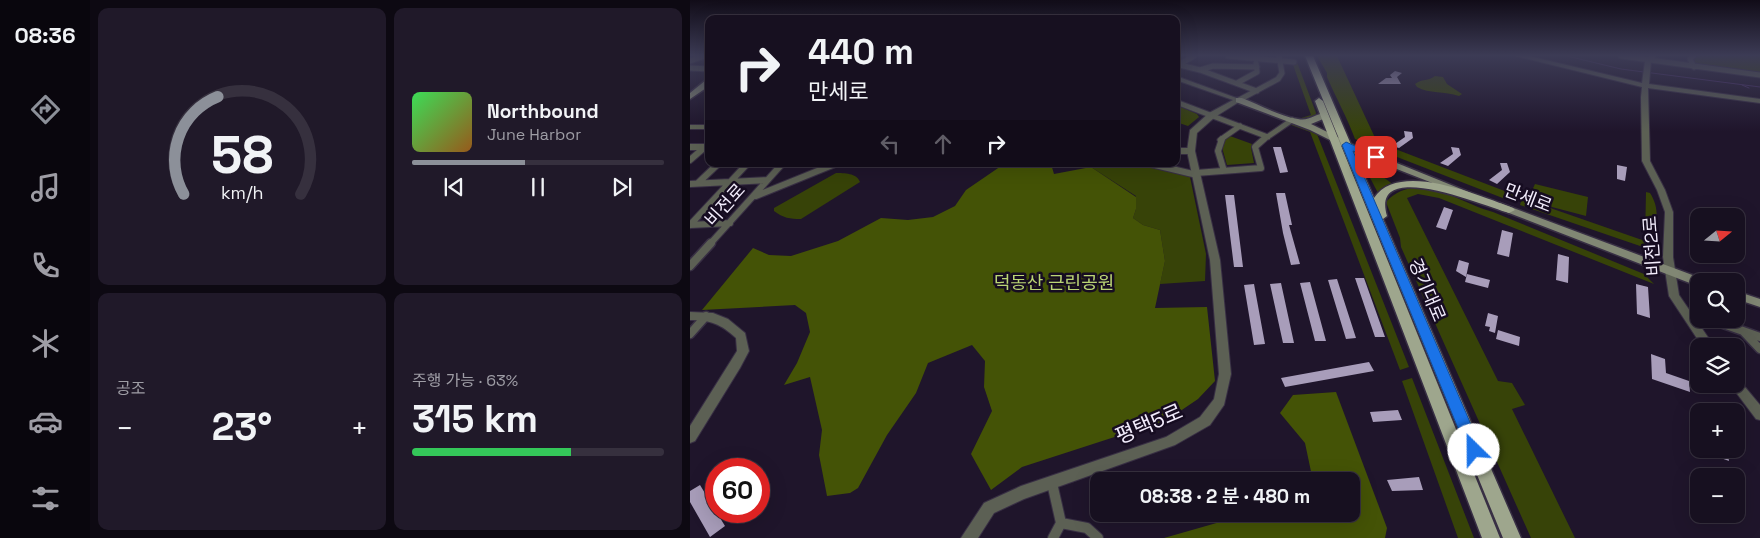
<!DOCTYPE html>
<html lang="ko">
<meta charset="utf-8">
<style>
body{margin:0;font-family:"Space Grotesk","Noto Sans KR",sans-serif;background:#201929;color:#f1f3f6;height:100vh;display:flex;flex-direction:column;font-size:19px;white-space:nowrap}
*{box-sizing:border-box;margin:0}
p{font-size:16px;color:#9e9da5}
.icon{flex:none;width:28px;height:28px;fill:none;stroke:currentColor;stroke-width:2;stroke-linecap:round;stroke-linejoin:round}
.map{position:relative;flex:1;overflow:hidden}
.drawer{display:flex;flex-direction:column;gap:8px;padding:8px;background:#0d0912;width:600px}
.drawer>*{flex:none}
.banner{position:absolute;left:15px;top:15px;width:475px;height:152px;border-radius:10px;box-shadow:0 5px 20px #0002,0 0 0 1px #36303e;background:#171020;color:#f1f3f6;overflow:hidden}
.needle{width:32px;rotate:72deg}
.tools{position:absolute;left:1000px;top:208px;display:grid;gap:10px}
.tools a{display:grid;place-items:center;width:55px;height:55px;border-radius:10px;background:#171020;box-shadow:0 5px 20px #0002,0 0 0 1px #36303e;font-size:25px}
.speed{position:absolute;left:15px;top:458px;display:flex;gap:10px;font-size:25px;font-weight:700;text-align:center}
.speed>*{display:grid;place-content:center;width:65px;height:65px;border-radius:50%;background:#171020;box-shadow:0 5px 20px #0002,0 0 0 1px #36303e;line-height:1}
.speed .limit{border:8px solid #d22;background:#fff;color:#111}
.pin{position:absolute;display:grid;place-items:center;width:42px;height:42px;color:#fff;margin:-21px;border-radius:10px;box-shadow:0 2px 8px #0006}
.me{position:absolute;width:55px;margin:-28px;rotate:337deg;stroke-linejoin:round;filter:drop-shadow(0 0 4px #0008)}
.turn{display:flex;align-items:center;gap:18px;height:105px;padding:0 20px;font-size:22px}
.turn .icon{width:65px;height:65px;stroke-width:2.5}
.turn b{display:block;font-size:35px;line-height:42px}
.lanes{display:flex;align-items:center;height:48px;padding:0 20px;background:#0003;justify-content:center;gap:25px;direction:ltr}
.lanes .off{opacity:.35}
.big{font-size:38px;font-weight:600;line-height:1.1}
.drawer .card{flex:1;display:flex;flex-direction:column;justify-content:center;gap:8px;min-width:0;padding:0 18px;border-radius:10px;background:#201929}
.drawer .dial{align-items:center;gap:0}
.dial svg{height:130px;overflow:visible;fill:none;stroke:#36303e;stroke-width:7;stroke-linecap:round;text-anchor:middle}
.dial text{fill:#f1f3f6;stroke:none}
.song{display:flex;align-items:center;gap:15px}
.cover{width:60px;height:60px;border-radius:8px;background:linear-gradient(135deg,hsl(130 70% 55%),hsl(30 70% 35%))}
.played{height:5px;border-radius:2px;background:linear-gradient(90deg,#8c9099 45%,#36303e 45%)}
.keys{display:flex;justify-content:space-around;direction:ltr}
.heat{display:flex;justify-content:space-between;align-items:center;font-size:28px;direction:ltr}
.charge{height:8px;border-radius:4px;background:linear-gradient(90deg,#34c759 63%,#36303e 0)}
.drawer .tiles{flex:1;display:grid;gap:8px;grid-template-columns:repeat(2,1fr)}
.trip{position:absolute;left:400px;top:472px;width:270px;height:50px;border-radius:10px;background:#171020;box-shadow:0 5px 20px #0002,0 0 0 1px #36303e;font-weight:600;line-height:50px;text-align:center}
main{display:flex;flex:1;min-height:0}
.tab-bar{display:flex;flex-direction:column;width:90px;justify-content:space-around;align-items:center;background:#09060d;color:#9e9da5}
.tab-bar .icon{width:35px;height:35px}
.tab-bar .active{color:#8c9099}
.tab-bar b{font-size:22px;color:#f1f3f6}
.map>svg:first-child{display:block}
.green{fill:#374308}
.forest{fill:#445306}
.lines{fill:none;stroke-linecap:round;stroke-linejoin:round}
.stream{stroke:#482f67;stroke-width:1}
.building{fill:#a89dba}
.minor-far3-casing{stroke:#382f44;stroke-width:7}
.minor-far2-casing{stroke:#382f44;stroke-width:8}
.minor-far1-casing{stroke:#382f44;stroke-width:11}
.minor-casing{stroke:#382f44;stroke-width:12}
.tertiary-casing{stroke:#382f44;stroke-width:2}
.secondary-casing{stroke:#382f44;stroke-width:3}
.primary-casing{stroke:#382f44;stroke-width:3}
.minor-far3{stroke:#5c6054;stroke-width:5}
.minor-far2{stroke:#5c6054;stroke-width:6}
.minor-far1{stroke:#5c6054;stroke-width:8}
.minor{stroke:#5c6054;stroke-width:10}
.tertiary{fill:#5c6054;fill-rule:evenodd}
.secondary{fill:#818774;fill-rule:evenodd}
.primary{fill:#9ea68d;fill-rule:evenodd}
.route{fill:#1a73e8;stroke:#114b97}
.labels{text-anchor:middle;stroke-width:5;stroke-linejoin:round;paint-order:stroke}
.street-label{font-size:18px;fill:#f2ecfc;stroke:#160c21}
.park-label{font-size:18px;fill:#bbd575;stroke:#160c21}
.near-street-label{font-size:21px;fill:#f2ecfc;stroke:#160c21}
</style>
<main>
<nav class="tab-bar">
<b>08:36</b>
<svg class="icon active" aria-label="directions" viewBox="0 0 24 24"><path d="M12 3l9 9-9 9-9-9zM9 14v-3h6M13 9l2 2-2 2"/></svg>
<svg class="icon" aria-label="music" viewBox="0 0 24 24"><path d="M9 18V5l10-2v13"/><circle cx="6" cy="18" r="3"/><circle cx="16" cy="16" r="3"/></svg>
<svg class="icon" aria-label="phone" viewBox="0 0 24 24"><path d="M5 4h4l2 5-3 2q2 4 5 5l2-3 5 2v4C11 20 4 13 5 4z"/></svg>
<svg class="icon" aria-label="climate" viewBox="0 0 24 24"><path d="M12 3v18M4 7l16 10M4 17L20 7"/></svg>
<svg class="icon" aria-label="car" viewBox="0 0 24 24"><path d="M5 17H2v-5l4-1 3-4h7l3 4 3 1v5h-3M9 17h6M6 11h13"/><circle cx="7" cy="17" r="2"/><circle cx="17" cy="17" r="2"/></svg>
<svg class="icon" aria-label="filters" viewBox="0 0 24 24"><path d="M4 7h16M4 17h16"/><circle cx="9" cy="7" r="2"/><circle cx="15" cy="17" r="2"/></svg>
</nav>
<section class="drawer">
<div class="tiles">
<div class="card dial"><svg viewBox="0 0 100 80">
<path d="M14 69A42 42 0 1 1 86 69"/>
<path d="M14 69A42 42 0 0 1 35 9" stroke="#8c9099"/>
<text x="50" y="56" font-size="32" font-weight="700">58</text>
<text x="50" y="72" font-size="11">km/h</text>
</svg></div>
<div class="card">
<div class="song"><i class="cover"></i><div><b>Northbound</b><p>June Harbor</p></div></div>
<div class="played"></div>
<div class="keys"><svg class="icon" aria-label="previous" viewBox="0 0 24 24"><path d="M18 5L8 12l10 7zM5 5v14"/></svg><svg class="icon" aria-label="pause" viewBox="0 0 24 24"><path d="M8 5v14M16 5v14"/></svg><svg class="icon" aria-label="next" viewBox="0 0 24 24"><path d="M6 5l10 7-10 7zM19 5v14"/></svg></div>
</div>
<div class="card"><p>공조</p>
<div class="heat"><a>−</a><b class="big">23°</b><a>+</a></div>
</div>
<div class="card"><p>주행 가능 · 63%</p><b class="big">315 km</b><div class="charge"></div></div>
</div>
</section>
<div class="map">
<svg width="1070" height="538" viewBox="0 0 1070 538">
<rect width="100%" height="100%" fill="#1f152b"/>
<path class="green" d="M627 56H647L687 142 825 195 823 202 707 157 665 139C657 117 646 98 637 77V73Z
M1003 56H1070V75L1004 67Z
M602 62H607L626 113 625 117 611 118 621 115Z
M745 76 753 77 757 84 772 94 769 96C755 91 739 94 727 87L725 84C731 79 739 81 745 76Z
M491 107 507 114 509 117 498 126 486 122V110Z
M604 124 627 134 719 367 710 370 620 132 601 125Z
M540 136 562 144 561 148 564 163 537 165 533 151V141Z
M455 164 500 177 516 254 515 281 470 284 475 261 470 230 453 225 443 218 446 209V196L401 167Z
M681 170 685 171 704 185 688 193 677 172Z
M146 173C154 173 167 173 170 182L111 219C100 219 93 218 84 211V208Z
M845 184 898 197 896 216 843 202 955 241 956 192 960 193C972 212 965 226 960 246L953 247 830 205 832 198 838 199Z
M727 187C754 188 777 205 803 212L954 274 964 284 749 198 728 194 717 198 808 381 822 383 835 405 822 409 885 538H841L711 247 710 238 696 202C705 192 714 189 727 187Z
M722 378 784 538H768L712 381Z"/>
<path class="forest" d="M314 164H361L364 174 401 167 446 197V209L443 218 453 225 470 230 475 261 465 308 517 307 525 381 508 399 477 420 332 467 301 490 281 454 302 411 294 387 295 361 282 345 238 363 226 393 197 435 168 488 160 493 137 496 129 455 132 430 120 377 94 385 107 363 120 332 116 313 105 305 12 310 63 248 79 255 101 256 148 241 191 218 218 220 243 217 265 206 276 190Z
M646 392 697 528 695 538H474L558 514H661V481H623L615 443 590 413 603 395Z"/>
<g class="lines">
<path class="stream" d="M877 56 931 69 1070 87
M1052 85 1059 88"/>
</g>
<path class="building" d="M705 71 712 73 707 77 711 84H688L696 78H702L700 75Z
M714 131 722 132 723 138 709 148 702 146 715 137Z
M583 147H591L598 172 590 173Z
M761 147 769 148 771 155 758 166 750 163 763 154Z
M810 163H817L820 172 807 184 799 180 812 170Z
M927 165 937 167 935 181 927 179Z
M586 193H595L602 225H599L610 264 601 265 593 233Z
M535 195H544L553 267H544Z
M754 207 763 210 756 230 746 227Z
M812 230 823 233 819 257 807 254Z
M868 254 879 257 878 283 866 280Z
M769 260 779 263 776 277 766 271Z
M777 274 800 280 798 288 775 282Z
M665 278H674L695 337H685Z
M647 279 666 338 656 339 638 280Z
M620 282 636 341H625L610 283Z
M591 283 604 343H593L580 284Z
M564 284 575 344 564 345 554 285Z
M946 284 958 287 960 318 947 314Z
M798 313 808 316 805 333 799 331 800 327 795 326Z
M808 330 830 337 829 346 806 339Z
M961 354 975 359 976 373 999 381 1000 392 962 379Z
M679 362 684 371 595 387 591 378Z
M708 410 712 420 683 422 680 412Z
M1006 449H1037L1039 461Z
M729 477 733 490 702 491 697 480Z
M10 485 35 526 20 537 0 502V491Z"/>
<g class="lines">
<g class="minor-far3-casing">
<path id="minor-far3" d="M538 56 604 62
M931 56 1070 75
M1003 56 1000 59 1004 67
M0 61 15 56
M486 64 510 70 567 91
M488 65 504 56
M0 68 19 69
M510 70 523 66 567 67
M547 83 567 72 566 63
M549 100 588 79 592 73 589 56
M486 102 578 137
M530 140 550 126
M573 140 602 120"/>
</g>
<g class="minor-far2-casing">
<path id="minor-far2" d="M532 139 528 151 534 171
M0 147H15
M486 151H501
M0 160 15 147
M461 164 507 175
M506 173 571 168 565 147 574 139
M8 183 28 164
M0 184 77 180
M66 196 145 164
M0 225 57 164
M0 225 40 223
M20 244 92 164"/>
</g>
<g class="minor-far1-casing">
<path id="minor-far1" d="M0 266 21 243
M1019 319 1053 331
M0 334 16 316
M1070 337 1053 331 1070 349"/>
</g>
<g class="minor-casing">
<path id="minor" d="M362 483 371 523
M363 538 371 523 397 528 408 538"/>
</g>
<g class="tertiary-casing">
<path id="tertiary" d="M826 56H839L952 83 955 61 959 56H966L961 61 959 84 1070 99V103L958 88 960 161 975 190 983 212V257L989 295 1024 346H1012L979 296 973 257 975 212 967 190 952 161 951 97 952 87Z
M486 76 552 100 525 117 507 133 505 151 530 260 541 374 534 405 520 425 485 445 334 499 304 513 288 538H271L294 503 331 486 476 437 510 417 524 399 529 374 520 260 497 151 500 130 519 113 543 100 486 80Z
M0 125H19V129H0Z
M0 312 23 313 38 319 55 333 59 351 50 368 5 441 0 443V426L47 351 46 338C31 324 20 320 0 320Z
M1046 379 1050 381 1070 405V420L1066 419 1042 387 1040 384H1046Z"/>
</g>
<g class="secondary-casing">
<path id="secondary" d="M16 80H19V86L0 99V93Z
M546 98H552C570 105 589 116 608 119 619 122 627 112 638 113V117L621 124 672 149 781 193 779 195H773L666 153 620 130 546 102Z
M810 203 1013 279 1014 281H1009V286L1005 285 806 208 805 206 806 204Z
M1046 291 1070 299V307L1046 299Z"/>
</g>
<g class="primary-casing">
<path id="primary" d="M615 56H623L684 198C709 160 790 196 823 208L825 210 819 213C799 208 679 156 697 216L693 219 831 538H813Z
M629 98 633 101 810 538H792L625 101Z"/>
</g>
<use href="#minor-far3" class="minor-far3"/>
<use href="#minor-far2" class="minor-far2"/>
<use href="#minor-far1" class="minor-far1"/>
<use href="#minor" class="minor"/>
<use href="#tertiary" class="tertiary"/>
<use href="#secondary" class="secondary"/>
<use href="#primary" class="primary"/>
</g>
<linearGradient id="sky" x2="0" y2="1"><stop stop-color="#110c18"/><stop offset="0.42" stop-color="#3c3b55"/><stop offset="1" stop-color="#3c3b55" stop-opacity="0"/></linearGradient>
<rect width="1070" height="132" fill="url(#sky)"/>
<path class="route" d="M656 142 690 157 686 160 663 151 792 450 790 454 784 456 779 454 777 450 652 145Z"/>
<g class="labels">
<g class="street-label">
<text transform="translate(838 198) rotate(21)" y="6">만세로</text>
<text transform="translate(35 205) rotate(-48)" y="6">비전로</text>
<text transform="translate(962 246) rotate(-94)" y="6">비전2로</text>
<text transform="translate(737 290) rotate(67)" y="6">경기대로</text>
</g>
<g class="park-label">
<text x="364" y="289">덕동산 근린공원</text>
</g>
<g class="near-street-label">
<text transform="translate(459 424) rotate(-23)" y="7">평택5로</text>
</g>
</g>
</svg>
<div class="tools">
<a><svg class="needle" viewBox="-14 -14 28 28"><path d="M0-13l5 13h-10z" fill="#e53935"/><path d="M0 13l5-13h-10z" fill="#9e9da5"/></svg></a>
<a><svg class="icon" aria-label="search" viewBox="0 0 24 24"><circle cx="10" cy="10" r="6"/><path d="M15 15l6 6"/></svg></a>
<a><svg class="icon" aria-label="layers" viewBox="0 0 24 24"><path d="M12 4l9 5-9 5-9-5zM3 14l9 5 9-5"/></svg></a>
<a>+</a>
<a>−</a>
</div>
<div class="speed"><div class="limit">60</div></div>
<div class="pin" style="left:686px;top:157px;background:#d93025"><svg class="icon" aria-label="arrive" viewBox="0 0 24 24"><path d="M6 21V4h12l-3 4 3 4H6"/></svg></div>
<svg class="me" style="left:784px;top:450px" viewBox="-20 -20 40 40"><circle r="19" fill="#fff"/><path d="M0-13L10 11 0 6-10 11z" fill="#1a73e8"/></svg>
<div class="trip">08:38 · 2 분 · 480 m</div>
<div class="banner">
<div class="turn"><svg class="icon" aria-label="right" viewBox="0 0 24 24"><path d="M7 20v-9h11M14 6l5 5-5 5"/></svg><div><b>440 m</b>만세로</div></div>
<div class="lanes"><svg class="icon off" aria-label="left" viewBox="0 0 24 24"><path d="M17 20v-9H6M10 6l-5 5 5 5"/></svg><svg class="icon off" aria-label="ahead" viewBox="0 0 24 24"><path d="M12 20V5M6 11l6-6 6 6"/></svg><svg class="icon" aria-label="right" viewBox="0 0 24 24"><path d="M7 20v-9h11M14 6l5 5-5 5"/></svg></div>
</div>
</div>
</main>
